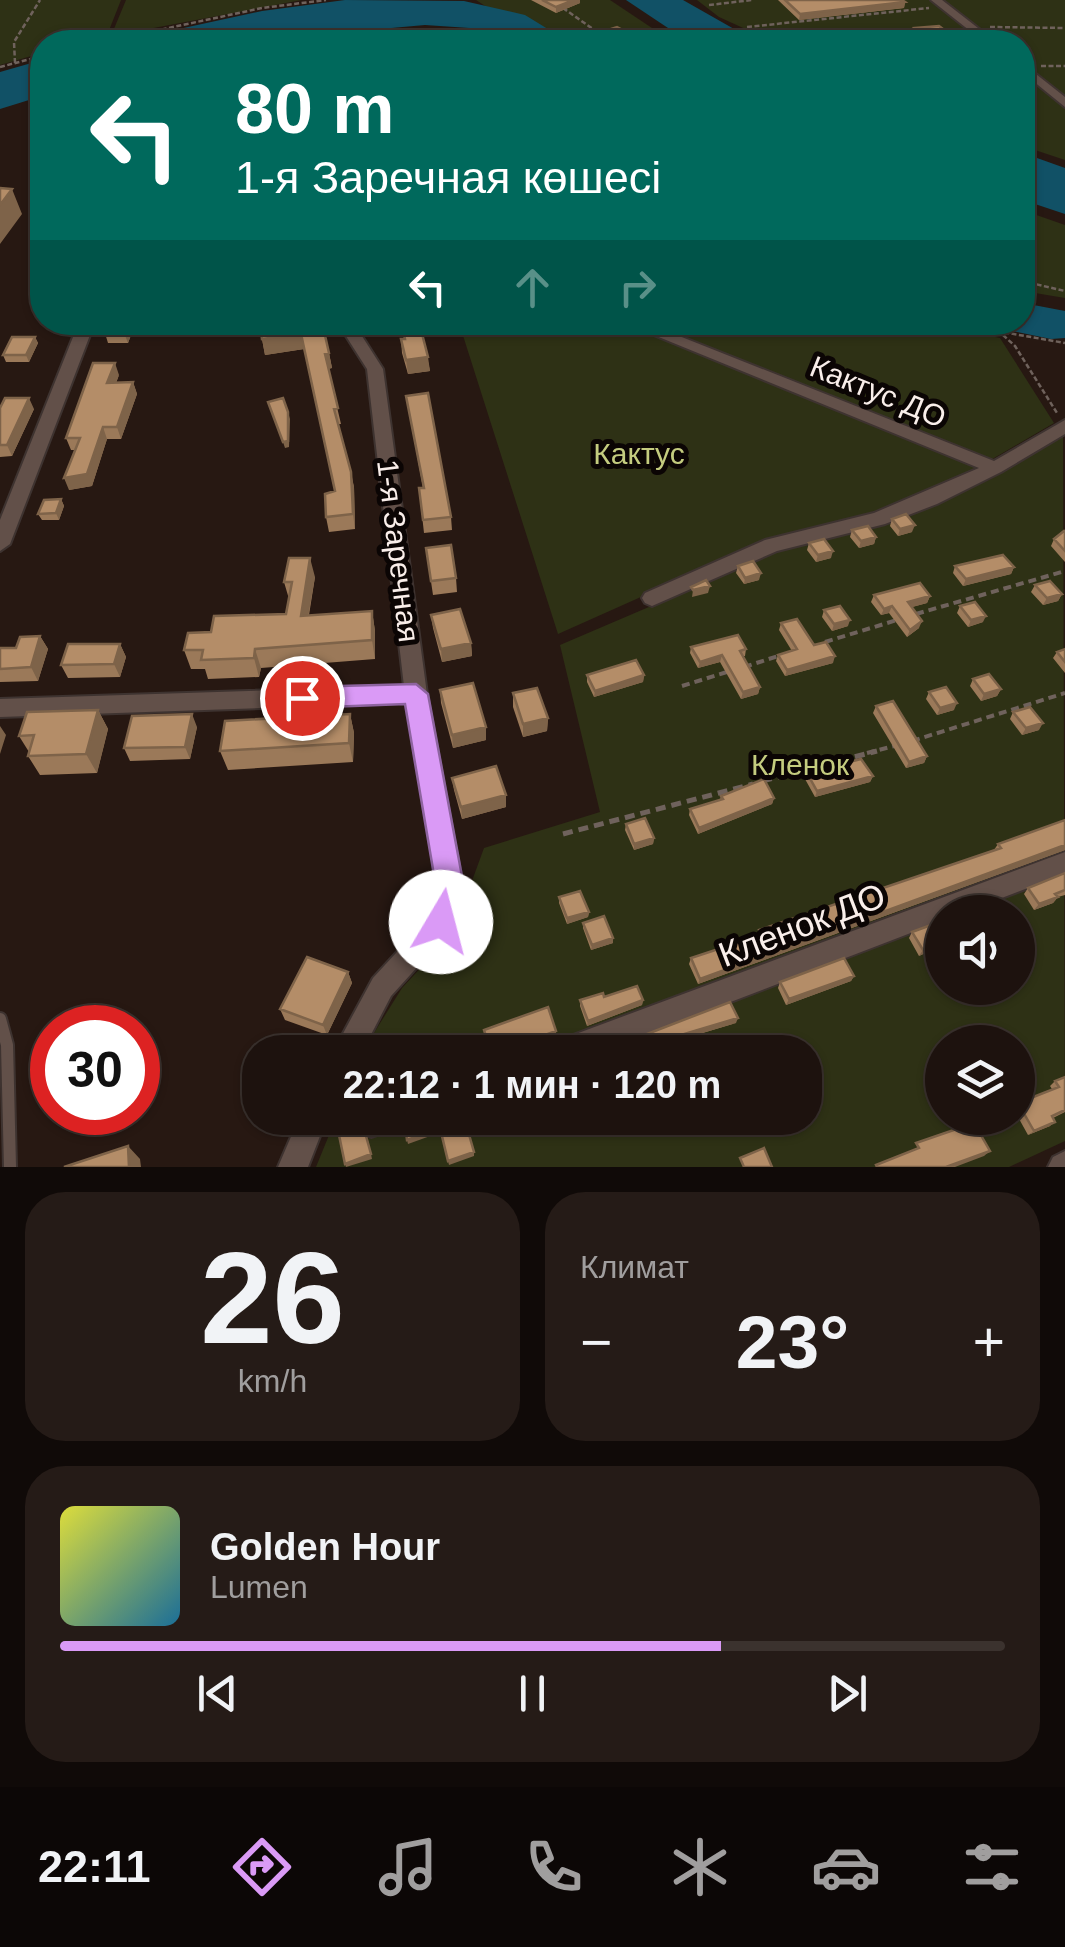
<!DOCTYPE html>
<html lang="ru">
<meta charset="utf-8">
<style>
body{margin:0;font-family:Helvetica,sans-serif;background:#251b17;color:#f1f3f6;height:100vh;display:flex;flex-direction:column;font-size:38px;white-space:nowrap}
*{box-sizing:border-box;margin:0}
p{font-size:32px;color:#a09e9e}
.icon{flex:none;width:55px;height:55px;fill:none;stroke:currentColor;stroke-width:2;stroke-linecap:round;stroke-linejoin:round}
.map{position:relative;height:1167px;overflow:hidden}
.drawer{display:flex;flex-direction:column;gap:25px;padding:25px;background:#100a08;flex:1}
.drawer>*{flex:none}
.guide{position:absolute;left:30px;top:30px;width:1005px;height:305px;border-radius:40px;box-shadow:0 2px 8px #0004,0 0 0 2px #3b322e;background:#00695c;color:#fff;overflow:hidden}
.buttons{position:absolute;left:925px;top:895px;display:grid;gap:20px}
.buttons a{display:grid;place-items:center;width:110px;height:110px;border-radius:50%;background:#1d120e;box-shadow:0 2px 8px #0004,0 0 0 2px #3b322e;font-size:50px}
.speed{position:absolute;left:30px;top:1005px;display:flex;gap:20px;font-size:50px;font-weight:700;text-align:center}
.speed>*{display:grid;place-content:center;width:130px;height:130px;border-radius:50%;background:#1d120e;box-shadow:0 2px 8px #0004,0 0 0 2px #3b322e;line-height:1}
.speed .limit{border:15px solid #d22;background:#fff;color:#111}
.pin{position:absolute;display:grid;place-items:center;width:85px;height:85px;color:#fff;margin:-42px;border:5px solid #fff;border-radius:50%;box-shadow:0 2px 10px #0007}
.me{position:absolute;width:110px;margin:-55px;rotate:8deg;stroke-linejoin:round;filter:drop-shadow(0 0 8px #0008)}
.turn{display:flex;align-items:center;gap:35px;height:210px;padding:0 40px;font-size:45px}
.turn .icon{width:130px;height:130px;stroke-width:2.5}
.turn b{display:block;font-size:70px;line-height:85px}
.lanes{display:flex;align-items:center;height:95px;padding:0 40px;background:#0003;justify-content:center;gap:50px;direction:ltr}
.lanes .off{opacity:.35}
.big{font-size:75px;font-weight:800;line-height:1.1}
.drawer .tile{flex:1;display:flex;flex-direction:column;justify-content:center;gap:15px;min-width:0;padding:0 35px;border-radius:40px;background:#251b17}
.drawer .dial{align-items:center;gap:0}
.dial b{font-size:130px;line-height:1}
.song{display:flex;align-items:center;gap:30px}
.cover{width:120px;height:120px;border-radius:15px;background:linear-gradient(135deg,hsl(60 70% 55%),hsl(200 70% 35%))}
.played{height:10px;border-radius:5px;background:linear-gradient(90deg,#da9af6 70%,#3b322e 70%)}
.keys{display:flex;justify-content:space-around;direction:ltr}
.heat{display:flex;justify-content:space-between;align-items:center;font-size:55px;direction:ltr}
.drawer .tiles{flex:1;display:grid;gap:25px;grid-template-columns:1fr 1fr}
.tile:last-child{grid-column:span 2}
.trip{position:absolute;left:242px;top:1035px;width:580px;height:100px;border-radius:40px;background:#1d120e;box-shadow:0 2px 8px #0004,0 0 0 2px #3b322e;font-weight:800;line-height:100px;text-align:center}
.tab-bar{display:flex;height:160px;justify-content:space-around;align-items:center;background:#0c0706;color:#a09e9e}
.tab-bar .icon{width:70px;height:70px}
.tab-bar .active{color:#da9af6}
.tab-bar b{font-size:45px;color:#f1f3f6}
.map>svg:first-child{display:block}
.green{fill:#2e3115;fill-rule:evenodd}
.water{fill:#115166}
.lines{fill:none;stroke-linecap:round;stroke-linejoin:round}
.lane-casing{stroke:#3e3330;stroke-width:16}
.street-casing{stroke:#3e3330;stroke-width:4}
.path-far2{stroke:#6f625c;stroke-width:2.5;stroke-dasharray:5 2.5;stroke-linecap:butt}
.path-far1{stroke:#6f625c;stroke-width:4;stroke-dasharray:8 5;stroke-linecap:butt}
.path{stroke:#6f625c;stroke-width:5;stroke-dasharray:10 6;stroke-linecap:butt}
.lane{stroke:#625049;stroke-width:12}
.street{fill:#625049;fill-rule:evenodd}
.wall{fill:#9b7959}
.shaded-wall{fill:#7e6349}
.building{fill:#b48d68;stroke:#7e6349;stroke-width:2.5}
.route{fill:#da9af6;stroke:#8e64a0;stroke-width:2.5}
.labels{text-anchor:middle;stroke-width:10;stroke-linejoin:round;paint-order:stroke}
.street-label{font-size:30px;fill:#f9eeea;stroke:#0b0504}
.park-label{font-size:30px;fill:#c4cc7f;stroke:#0b0504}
.near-street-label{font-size:35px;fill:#f9eeea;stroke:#0b0504}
</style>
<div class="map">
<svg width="1065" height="1167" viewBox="0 0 1065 1167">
<rect width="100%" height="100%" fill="#271812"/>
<path class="green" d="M0 0H121L106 38 42 42V53L0 65Z
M126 0H302L111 36Z
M476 0H610L673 42H541Z
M697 0H1065V160L1023 146 1022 42H774L719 17Z
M1022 210 1065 225V298L1023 291Z
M459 323H929L1000 338 1054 423 977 468 875 511 766 541 558 634Z
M1063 436 1065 1141 1009 1167H316L336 1118H805V1052H362L402 988 453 933 484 848 600 812 560 645 782 550 908 517 991 479ZM942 912H1018V988H942ZM942 1042H1018V1118H942Z"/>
<path class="water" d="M345 0 464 1 525 15 556 34 425 25 358 31 331 40 317 37 283 42H119L262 11Z
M626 0H683L757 42H689Z
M42 60V96L0 109V72Z
M1023 153 1065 168V214L1023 200Z
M1023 303 1065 311V338L1051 339 973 323 1022 322Z"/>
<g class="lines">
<g class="lane-casing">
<path id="lane" d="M0 1019 7 1045 10 1167"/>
</g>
<g class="street-casing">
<path id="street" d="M931 0H942L996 42H984Z
M1022 63 1065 97V107L1022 72Z
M79 322H95L10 544 0 551V520Z
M337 322H353L383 369 427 694 463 887 450 931 391 996 362 1052H333L373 978 430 916 437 887 407 703 0 717V699L404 686 367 369Z
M622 322H644L994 461 1065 420V434L1001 472 937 504 885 524 777 551 652 606 645 603 642 598 645 593 765 540 874 513 979 468Z
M1065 852V874L965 912H942V921L600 1052H551L555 1042 565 1038Z
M299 1118H327L308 1167H278Z
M359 1118H401L397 1128 371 1137 361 1133 357 1123Z
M1065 1151V1167H1048L1053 1157Z"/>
</g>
<path class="path-far2" d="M709 5 752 0
M563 8 600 34
M747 27 929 8
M990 27 1065 28
M103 42 262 8 326 0
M15 63 14 42 40 0
M1041 66H1065
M0 67 42 56
M1022 281 1065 291
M945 322 1065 343
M1003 335 1015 346 1057 413"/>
<path class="path-far1" d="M916 614 1065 571
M825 642 897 620
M744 667 778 656
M682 686 730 671
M912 741 1065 693
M867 753 898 745"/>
<path class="path" d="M762 781 877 751
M563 834 753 784"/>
<use href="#lane" class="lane"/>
<use href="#street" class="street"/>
</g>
<path class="wall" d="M531 0H580V3L556 13Z
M778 0H902L905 2 904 8 799 20Z
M589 36 646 42H589Z
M136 322 128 343H108L104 330Z
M402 322H423L424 334H422L430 371 408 374 402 353 401 339H404Z
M35 337 38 343 29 362H6L3 355Z
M262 339 329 353 332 368 328 369 341 424H338L354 487 355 529 329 532 326 517 335 491 304 349 265 355Z
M119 375 116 383 133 382 137 394 121 439H107L92 486 69 490 75 450H71L66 438Z
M406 396 451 517 452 530 424 533 419 488H423Z
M0 408 34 409 12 456 0 457Z
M61 499 64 506 59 520H42L38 514Z
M892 519 912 532 898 536 890 526Z
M852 530 876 537 874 544 859 548 850 537Z
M1065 532V562L1051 546 1054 539Z
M809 543 831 558 816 562 807 550Z
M426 548 456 578 457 592 433 595Z
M738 566 759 580 744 584 736 573Z
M955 566 1014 567 1011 574 963 586 953 573Z
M315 577 309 615 372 611 375 631V659L261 668 259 677 208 679 205 669H191L184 650 211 632 286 614 289 599 284 582Z
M1035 585 1062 594 1058 601 1043 605 1031 592Z
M874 595 930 596 927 603 912 607 919 628 907 637 889 613 881 615 871 602Z
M960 606 983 622 968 627 957 613Z
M824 610 848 626 832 631 822 617Z
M431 615 471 643 472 656 442 662 433 628Z
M781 623 814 645 833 663 785 676 776 661 778 655 792 651 779 630Z
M40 636 48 649 38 681 0 682V648H16Z
M120 644 126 657 120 677 68 678 61 665Z
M691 647 746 649 745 656H743L760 687 758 694 741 699 720 662 698 668 690 653Z
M1065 649V673L1053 658 1057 652Z
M587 675H644L643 682 594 697 587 682Z
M973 679 1001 689 997 696 981 701 970 686Z
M440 690 486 740 453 748 441 703Z
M929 692 954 710 937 715 926 699Z
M513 693 548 718 547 731 523 737 513 707Z
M876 706 927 756 924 763 906 768 873 713Z
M98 710 108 729 97 773 40 775 28 756 29 752 19 736Z
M1013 712 1039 730 1022 735 1010 719Z
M350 714 354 733 353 762 228 770 220 751Z
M197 727 190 759 130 761 124 748Z
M807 773 873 776 870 782 815 797 805 779Z
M452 778 506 795V807L462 819 454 790Z
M721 796 774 798 772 804 698 834 689 815 690 809 720 800Z
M1065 820V850L698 984 689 964 691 958 757 936 759 930 994 850 998 844Z
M626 824 654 838 653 844 634 850 625 830Z
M1065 873V895L1058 897 1053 903 1034 910 1024 894 1028 888Z
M559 897 589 912 588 917 567 924 559 903Z
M942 921V945L919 956 909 938 912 932Z
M583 923 613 938V943L591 950 583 928Z
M348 972 352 983 327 1035 285 1020 280 1009Z
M854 976 851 981 786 1005 778 988 780 982Z
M604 997 643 1000 642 1005 587 1026 580 1006V1000Z
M736 1023 676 1041 674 1047 658 1052H651L646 1039 647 1034Z
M260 1073V1116L252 1113 246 1104Z
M1065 1077V1112L1053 1118 1050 1126 1028 1135 1018 1117V1103L1052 1089 1050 1086 1055 1081Z
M265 1118H288L285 1125Z"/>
<path class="shaded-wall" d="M574 0H580V3L556 13V7Z
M905 2 904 8 799 20 800 14Z
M12 189 22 214 0 244V205Z
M126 322H136L128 343 123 330Z
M301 334 304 349 265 355 262 339Z
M35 337 38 343 29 362 26 355Z
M329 353 332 368 327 369 325 354Z
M428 357 430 371 408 374 406 360Z
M115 363 119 375 111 395 107 383Z
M133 382 137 394 121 439 117 427Z
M29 398 34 409 12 456 7 445Z
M288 412 290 419 289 447 285 448 283 442Z
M103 427 107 439 92 486 69 490 64 478Z
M351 472 354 487 355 529 353 514Z
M61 499 64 506 59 520 56 513Z
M915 525 912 532 898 536 900 529Z
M876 537 874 544 859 548 861 541Z
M833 551 831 558 816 562 818 555Z
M310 558 315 577 305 635 301 616Z
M1014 567 1011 574 963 586 966 579Z
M761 573 759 580 744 584 745 578Z
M710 586 708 593 692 597 693 590Z
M1062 594 1058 601 1043 605 1047 598Z
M930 596 927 603 905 609 908 602Z
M892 606 889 613 881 615 884 609Z
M372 611 375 631V659L372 640Z
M986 616 983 622 968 627 971 620Z
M850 620 848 626 832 631 834 624Z
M922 621 919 628 907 637 910 630Z
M40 636 48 649 38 681 31 667Z
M471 643 472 656 442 662 441 649Z
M120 644 126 657 120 677 114 664Z
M255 649 261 668 259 677 254 658Z
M722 655 720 662 698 668 700 662Z
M835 656 833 663 785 676 787 670Z
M644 675 643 682 594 697 595 691Z
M760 687 758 694 741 699 743 692Z
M1001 689 997 696 981 701 984 694Z
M957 703 954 710 937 715 940 708Z
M98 710 108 729 97 773 86 754Z
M192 714 197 727 190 759 185 747Z
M350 714 354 733 353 762 349 743Z
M548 718 547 731 523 737V724Z
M1043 723 1039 730 1022 735 1026 728Z
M0 726 6 735 0 754Z
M486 727V740L453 748 452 735Z
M927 756 924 763 906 768 909 762Z
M873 776 870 782 815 797 817 791Z
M506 795V807L462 819 461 807Z
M774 798 772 804 698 834 699 828Z
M654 838 653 844 634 850V844Z
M1065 845V850L698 984 700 979Z
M1058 897 1053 903 1034 910 1039 904Z
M589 912 588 917 567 924V918Z
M613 938V943L591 950 592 945Z
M942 941V945L919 956 923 950Z
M479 952V958L457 965 456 959Z
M348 972 352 983 327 1035 323 1025Z
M854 976 851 981 786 1005 789 999Z
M643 1000 642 1005 587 1026 588 1021Z
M738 1018 736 1023 672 1042 674 1037Z
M556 1031V1036L513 1052H499Z
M676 1042 674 1047 658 1052H653V1050Z
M482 1118H495L475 1125 474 1120Z
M1055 1122 1050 1126 1028 1135 1034 1131Z
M432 1131 433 1135 408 1144 407 1140Z
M368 1140 372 1159 346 1167 345 1164Z
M128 1146 140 1159 141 1167H129Z
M990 1151 984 1156 955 1167H946Z
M474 1152V1156L449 1165 448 1161Z"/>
<path class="building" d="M542 0H574L556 7Z
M785 0H902L905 2 800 14Z
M939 26 960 42H867L865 41 923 34 915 28Z
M617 27 646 42H602L589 36Z
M0 188 12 189 0 205Z
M107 322H126L123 330H104Z
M260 322H322L329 353 325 354 338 408 334 409 351 472 353 514 326 517 325 494 335 491 301 334 262 339Z
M402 322H419L428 357 406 360 401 339H405Z
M12 337H35L26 355H3Z
M93 363H115L107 383 133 382 117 427H103L87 474 64 478 80 438H66Z
M428 393 451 517 423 520 419 488H424L406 396Z
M5 398H29L7 445H0V408Z
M283 398 288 412V441L283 442 268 402Z
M61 499 56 513 38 514 44 500Z
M906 514 915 525 900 529 892 519Z
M868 526 876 537 861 541 852 530Z
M1064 531 1065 532V551L1054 539Z
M824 539 833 551 818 555 809 543Z
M451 545 456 578 431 581 426 548Z
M1003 555 1014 567 966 579 955 566Z
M289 558H310L301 616 372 611V640L255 649 254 658 201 660 203 650H184L188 633 211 632 214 616 286 614 292 582H284Z
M753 561 761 573 745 578 738 566Z
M706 580 710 586 693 590 691 587Z
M1050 581 1062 594 1047 598 1035 585Z
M920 583 930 596 908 602 922 621 910 630 892 606 884 609 874 595Z
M975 602 986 616 971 620 960 606Z
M840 606 850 620 834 624 824 610Z
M460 609 471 643 441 649 431 615Z
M797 619 814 645 826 642 835 656 787 670 778 655 797 649 781 623Z
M738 635 746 649 740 651 760 687 743 692 722 655 700 662 691 647Z
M40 636 31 667 0 669V648H16L20 637Z
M68 644H120L114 664 61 665Z
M1065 649V662L1057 652Z
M636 660 644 675 595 691 587 675Z
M989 674 1001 689 984 694 973 679Z
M473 683 486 727 452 735 440 690Z
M946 687 957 703 940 708 929 692Z
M537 688 548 718 523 724 513 693Z
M893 701 927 756 909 762 876 706Z
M1030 707 1043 723 1026 728 1013 712Z
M98 710 86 754 28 756 34 735 19 736 27 712Z
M192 714 185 747 124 748 132 716Z
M350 714 349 743 220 751 225 721Z
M861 759 873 776 817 791 807 773Z
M496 766 506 795 461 807 452 778Z
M764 779 774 798 699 828 690 809 723 799 721 796Z
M645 818 654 838 634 844 626 824Z
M1065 820V845L700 979 691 958 761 935 759 930 1001 848 998 844Z
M1065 873V890L1055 894 1058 897 1039 904 1028 888Z
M580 891 589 912 567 918 559 897Z
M995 901 1003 912H949V910H970Z
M604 916 613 938 592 945 583 923Z
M942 921V941L923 950 912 932Z
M472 930 479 952 456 959 450 937Z
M307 957 348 972 323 1025 280 1009Z
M844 958 854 976 789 999 780 982Z
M637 986 643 1000 588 1021 580 1000 603 993 604 997Z
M730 1002 738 1018 674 1037 676 1042 653 1050 647 1034Z
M548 1007 556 1031 499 1052H491L484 1030Z
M452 1041 455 1052H429L428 1049Z
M273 1045 295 1052H269Z
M260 1073V1109L246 1104Z
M1065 1077V1110L1052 1116 1055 1122 1034 1131 1018 1103 1059 1087 1055 1081Z
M404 1118H429L432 1131 407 1140Z
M974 1123 990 1151 946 1167H877L876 1165 919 1148 916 1143Z
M466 1124 474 1152 448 1161 441 1132Z
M356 1130 366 1136 371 1154 345 1164 339 1135Z
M128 1146 129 1167H64Z
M764 1148 772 1167H744L740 1158Z"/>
<path class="route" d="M416 684 428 694 464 887 452 931 441 935 431 931 427 922 436 887 405 704 302 708 290 698 302 687Z"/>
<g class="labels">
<g class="street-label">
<text transform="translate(878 392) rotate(22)" y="10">Кактус ДО</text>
<text transform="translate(398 551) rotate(83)" y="10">1-я Заречная</text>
</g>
<g class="park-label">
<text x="639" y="464">Кактус</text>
<text x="800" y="775">Кленок</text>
</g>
<g class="near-street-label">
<text transform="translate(802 925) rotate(-21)" y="12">Кленок ДО</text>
</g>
</g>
</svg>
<div class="buttons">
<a><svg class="icon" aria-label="sound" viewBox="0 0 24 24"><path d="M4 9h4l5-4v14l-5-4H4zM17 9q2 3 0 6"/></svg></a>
<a><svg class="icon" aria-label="layers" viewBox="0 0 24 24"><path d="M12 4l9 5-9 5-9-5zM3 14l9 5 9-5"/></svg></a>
</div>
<div class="speed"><div class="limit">30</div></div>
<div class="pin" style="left:302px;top:698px;background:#d93025"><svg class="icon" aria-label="arrive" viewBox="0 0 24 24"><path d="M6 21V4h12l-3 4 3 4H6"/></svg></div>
<svg class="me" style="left:441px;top:922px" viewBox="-20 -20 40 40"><circle r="19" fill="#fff"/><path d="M0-13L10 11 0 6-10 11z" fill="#da9af6"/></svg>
<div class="trip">22:12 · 1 мин · 120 m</div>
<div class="guide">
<div class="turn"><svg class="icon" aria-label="left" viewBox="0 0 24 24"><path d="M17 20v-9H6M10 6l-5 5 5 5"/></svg><div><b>80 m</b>1-я Заречная көшесі</div></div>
<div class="lanes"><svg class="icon" aria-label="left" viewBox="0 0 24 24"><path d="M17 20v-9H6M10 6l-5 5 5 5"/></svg><svg class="icon off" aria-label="ahead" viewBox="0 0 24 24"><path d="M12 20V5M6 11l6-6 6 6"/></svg><svg class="icon off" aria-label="right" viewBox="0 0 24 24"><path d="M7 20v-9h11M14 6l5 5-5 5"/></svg></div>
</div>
</div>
<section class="drawer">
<div class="tiles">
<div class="tile dial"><b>26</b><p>km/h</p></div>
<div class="tile"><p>Климат</p>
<div class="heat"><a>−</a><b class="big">23°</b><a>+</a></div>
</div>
<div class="tile">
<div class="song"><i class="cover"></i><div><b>Golden Hour</b><p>Lumen</p></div></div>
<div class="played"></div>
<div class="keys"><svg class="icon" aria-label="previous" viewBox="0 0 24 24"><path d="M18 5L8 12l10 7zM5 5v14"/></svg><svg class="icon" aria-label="pause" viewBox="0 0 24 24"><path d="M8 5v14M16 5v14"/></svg><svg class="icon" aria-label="next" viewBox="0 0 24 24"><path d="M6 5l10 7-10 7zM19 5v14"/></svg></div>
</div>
</div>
</section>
<nav class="tab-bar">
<b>22:11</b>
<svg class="icon active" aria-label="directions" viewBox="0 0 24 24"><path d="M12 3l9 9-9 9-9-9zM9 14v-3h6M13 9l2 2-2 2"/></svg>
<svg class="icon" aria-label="music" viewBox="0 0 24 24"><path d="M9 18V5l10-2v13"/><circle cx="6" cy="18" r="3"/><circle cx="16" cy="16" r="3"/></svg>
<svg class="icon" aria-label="phone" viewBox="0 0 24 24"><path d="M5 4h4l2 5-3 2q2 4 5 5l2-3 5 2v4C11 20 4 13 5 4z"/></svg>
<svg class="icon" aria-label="climate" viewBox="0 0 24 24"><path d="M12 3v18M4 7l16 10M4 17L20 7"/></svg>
<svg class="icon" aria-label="car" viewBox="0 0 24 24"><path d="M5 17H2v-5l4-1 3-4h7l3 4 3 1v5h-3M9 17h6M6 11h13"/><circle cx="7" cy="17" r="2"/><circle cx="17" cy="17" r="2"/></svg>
<svg class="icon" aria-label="filters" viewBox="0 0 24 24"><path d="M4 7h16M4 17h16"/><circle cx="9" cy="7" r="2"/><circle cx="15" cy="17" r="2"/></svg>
</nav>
